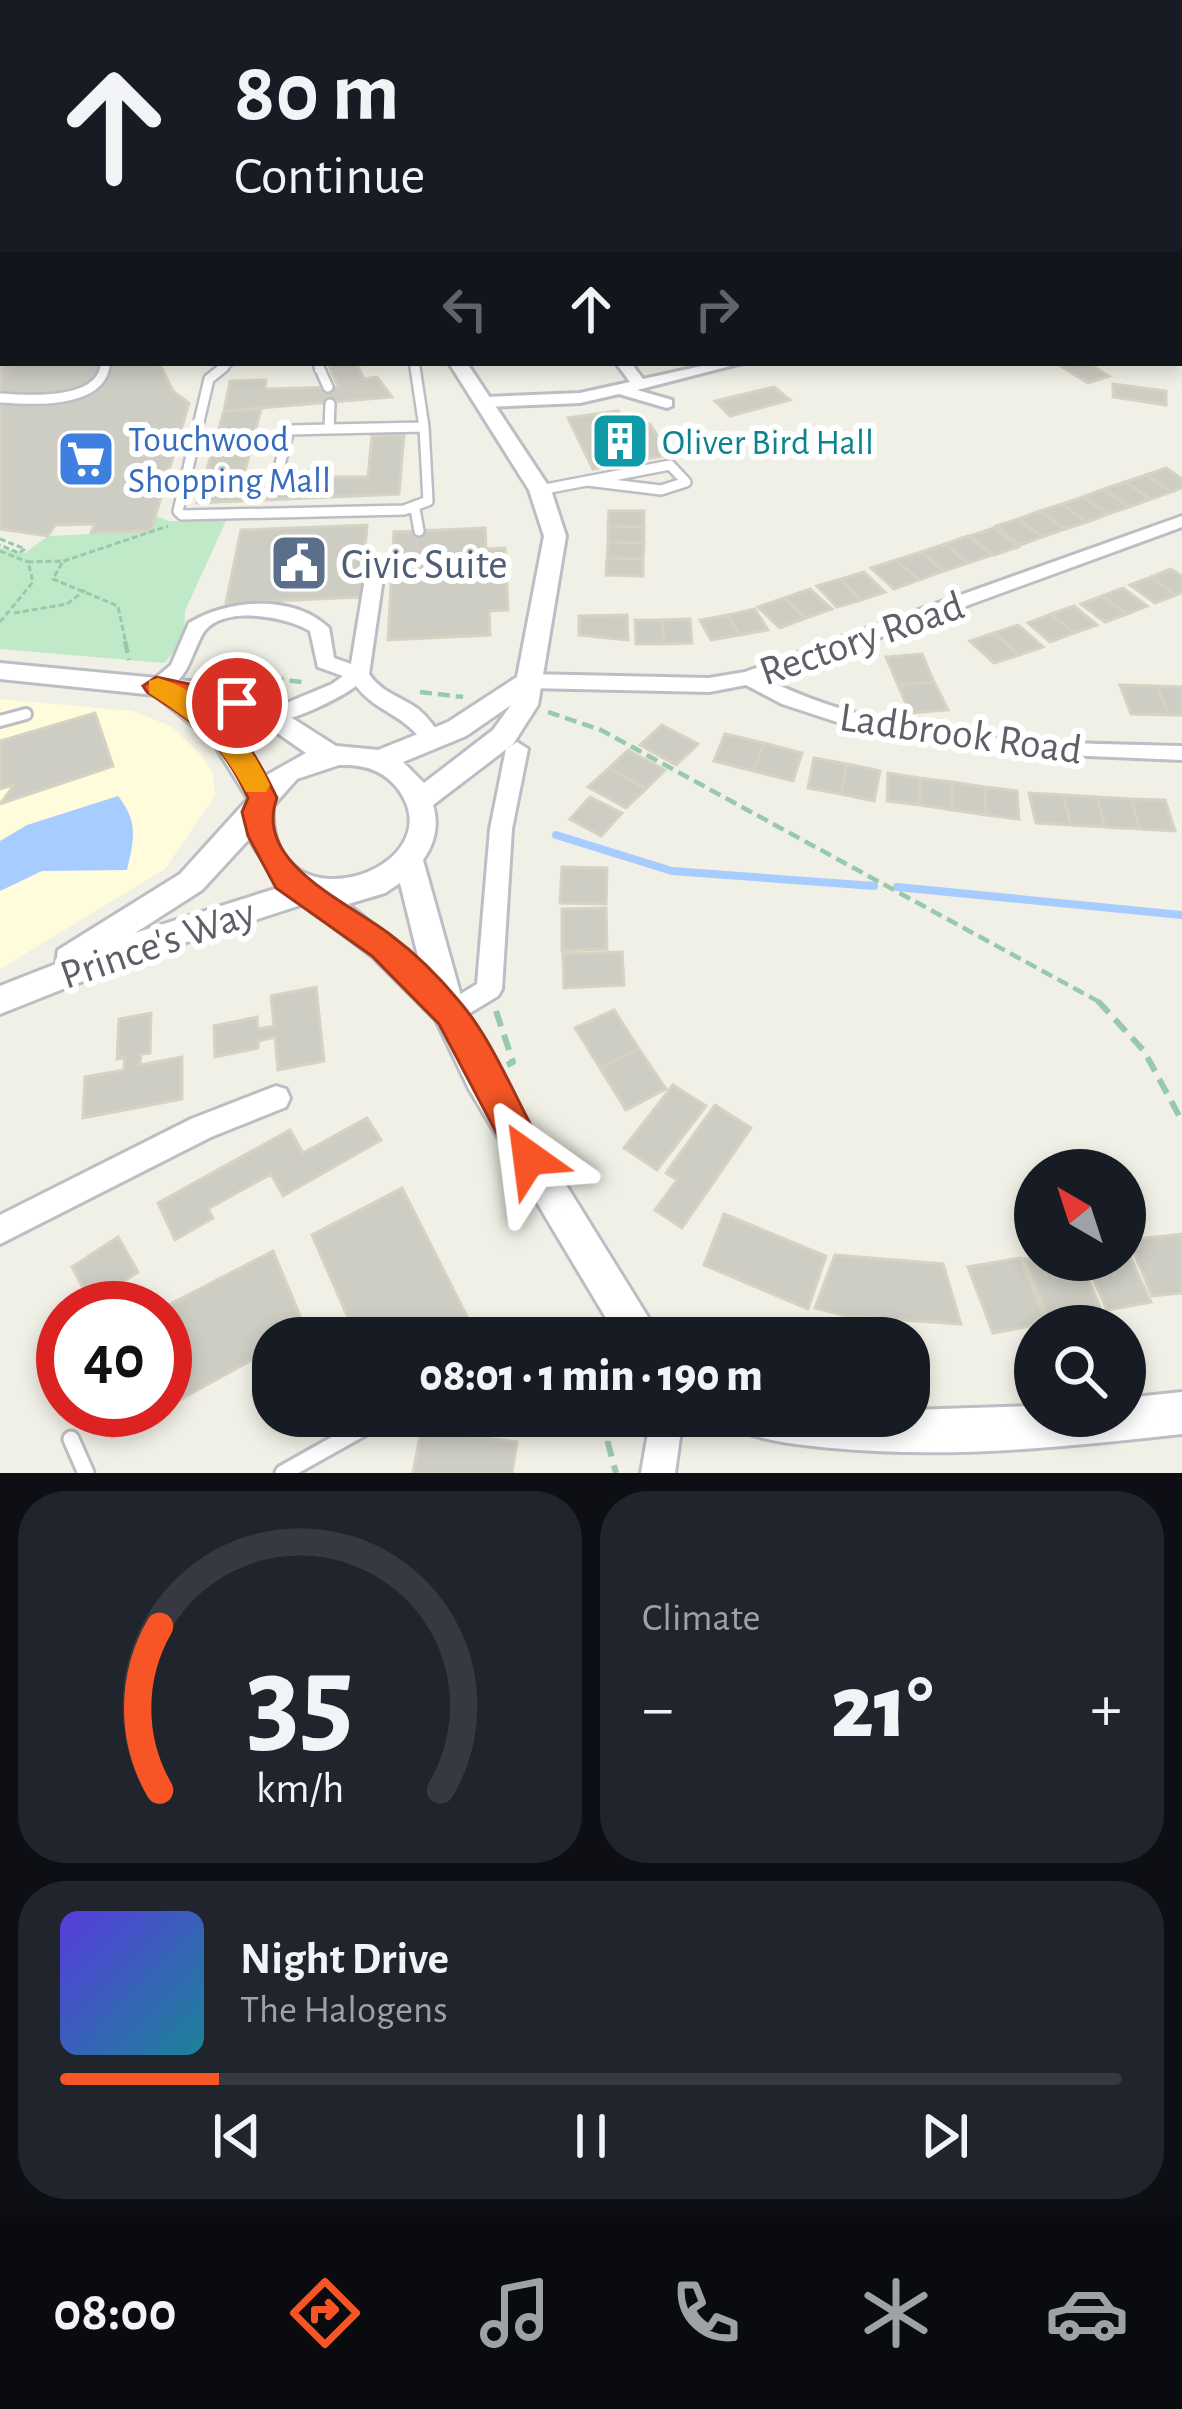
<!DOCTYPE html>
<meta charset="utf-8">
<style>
body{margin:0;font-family:"Alegreya Sans",sans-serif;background:#20242c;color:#f1f3f6;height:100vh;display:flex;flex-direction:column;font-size:45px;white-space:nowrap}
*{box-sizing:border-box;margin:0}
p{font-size:39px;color:#9ea1a6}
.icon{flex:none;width:66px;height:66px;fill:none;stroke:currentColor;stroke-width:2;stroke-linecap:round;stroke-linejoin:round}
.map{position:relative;height:1473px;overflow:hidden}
.sheet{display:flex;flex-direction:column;gap:18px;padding:18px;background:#0d0f14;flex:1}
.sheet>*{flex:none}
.top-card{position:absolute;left:0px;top:0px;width:1182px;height:366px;box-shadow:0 6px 18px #0003;background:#171b24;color:#f1f3f6;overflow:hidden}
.needle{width:78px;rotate:321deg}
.tools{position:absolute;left:1014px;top:1149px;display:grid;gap:24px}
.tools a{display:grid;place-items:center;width:132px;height:132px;border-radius:50%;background:#171b24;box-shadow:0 6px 18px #0003;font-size:60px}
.speed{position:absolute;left:36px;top:1281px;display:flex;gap:24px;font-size:60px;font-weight:700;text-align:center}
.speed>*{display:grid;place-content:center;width:156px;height:156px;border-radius:50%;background:#171b24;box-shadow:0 6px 18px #0003;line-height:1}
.speed .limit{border:18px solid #d22;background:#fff;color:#111}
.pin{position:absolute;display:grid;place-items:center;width:102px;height:102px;color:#fff;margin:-51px;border:6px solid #fff;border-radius:50%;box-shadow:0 3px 12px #0007}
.me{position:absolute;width:132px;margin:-66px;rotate:329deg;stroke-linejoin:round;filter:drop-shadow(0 0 9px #0008)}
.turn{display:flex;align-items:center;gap:42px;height:252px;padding:0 36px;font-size:54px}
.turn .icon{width:156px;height:156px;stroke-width:2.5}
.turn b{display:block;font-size:84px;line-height:102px}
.lanes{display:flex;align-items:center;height:114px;padding:0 36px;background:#0003;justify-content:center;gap:60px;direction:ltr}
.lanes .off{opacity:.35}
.big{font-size:90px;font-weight:800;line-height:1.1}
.sheet .tile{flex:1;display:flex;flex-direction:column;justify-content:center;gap:18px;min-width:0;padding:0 42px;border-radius:48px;background:#20242c}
.sheet .dial{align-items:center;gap:0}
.dial svg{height:312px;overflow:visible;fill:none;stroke:#363941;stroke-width:7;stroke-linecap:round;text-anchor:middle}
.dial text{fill:#f1f3f6;stroke:none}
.song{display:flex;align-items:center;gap:36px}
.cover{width:144px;height:144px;border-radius:18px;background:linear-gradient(135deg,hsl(250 70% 55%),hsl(190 70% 35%))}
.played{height:12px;border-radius:6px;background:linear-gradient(90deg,#f75525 15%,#363941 15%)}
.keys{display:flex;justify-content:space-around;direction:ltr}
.heat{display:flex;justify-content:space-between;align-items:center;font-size:66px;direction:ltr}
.sheet .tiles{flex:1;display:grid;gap:18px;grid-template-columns:1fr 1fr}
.tile:last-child{grid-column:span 2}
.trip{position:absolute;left:252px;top:1317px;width:678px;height:120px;border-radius:48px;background:#171b24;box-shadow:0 6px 18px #0003;font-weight:800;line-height:120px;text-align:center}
.tabs{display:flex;height:192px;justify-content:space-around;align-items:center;background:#090b0e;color:#9ea1a6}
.tabs .icon{width:84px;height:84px}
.tabs .active{color:#f75525}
.tabs b{font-size:54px;color:#f1f3f6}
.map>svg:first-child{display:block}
.commercial{fill:#fffcdc}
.green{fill:#c0eac7}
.water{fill:#a7ccff}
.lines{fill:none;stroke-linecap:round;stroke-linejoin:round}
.stream{stroke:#a7ccff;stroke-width:8}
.building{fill:#cecdc4;stroke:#d6d3c3;stroke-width:3}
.service-far4-casing{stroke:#bdbec5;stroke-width:8}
.service-far3-casing{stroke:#bdbec5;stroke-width:9}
.service-far2-casing{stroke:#bdbec5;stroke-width:14}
.service-far1-casing{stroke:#bdbec5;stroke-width:16}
.service-casing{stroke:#bdbec5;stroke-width:21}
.pedestrian-casing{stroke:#bdbec5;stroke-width:6}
.minor-casing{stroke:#bdbec5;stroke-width:6}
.tertiary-casing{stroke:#bdbec5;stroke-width:6}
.secondary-casing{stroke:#bbbdc4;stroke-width:6}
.path-far2{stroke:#97c9ad;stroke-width:3;stroke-dasharray:6 3;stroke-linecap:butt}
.path-far1{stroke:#97c9ad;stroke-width:4.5;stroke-dasharray:12 6;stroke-linecap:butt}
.path{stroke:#97c9ad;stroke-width:6;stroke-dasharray:16 9;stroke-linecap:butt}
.service-far4{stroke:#fff;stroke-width:4.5}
.service-far3{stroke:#fff;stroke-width:6}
.service-far2{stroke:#fff;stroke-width:9}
.service-far1{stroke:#fff;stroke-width:10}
.service{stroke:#fff;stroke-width:15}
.pedestrian{fill:#fff;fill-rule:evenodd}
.minor{fill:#fff;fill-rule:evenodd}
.tertiary{fill:#fff;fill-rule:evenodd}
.secondary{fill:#fff;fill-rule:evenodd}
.route{fill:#f75525;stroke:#a13718;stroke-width:3}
.slow{fill:#f59e0b}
.labels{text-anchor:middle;stroke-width:12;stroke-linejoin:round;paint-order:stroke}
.far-shop-label{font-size:36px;fill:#366cbe;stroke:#fff;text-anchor:start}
.far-culture-label{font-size:36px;fill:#0d838f;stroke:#fff;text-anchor:start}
.service-label{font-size:42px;fill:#4e5e75;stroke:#fff;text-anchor:start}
.street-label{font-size:42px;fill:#5d6067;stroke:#fff}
</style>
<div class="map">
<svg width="1182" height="1473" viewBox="0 0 1182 1473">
<rect width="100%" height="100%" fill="#f1f0e6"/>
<path class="commercial" d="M0 699 132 711 171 726 200 753 213 774 215 796 165 869 0 969Z"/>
<path class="green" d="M156 516 169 521H226L185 611 184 641 164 663 0 649V548L25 553 48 536 150 531Z"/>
<path class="water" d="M118 796C139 822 134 840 127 870L42 871 0 891V841L27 825Z"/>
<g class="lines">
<path class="stream" d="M556 835 672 871 874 886
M897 887 1182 915"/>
</g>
<path class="building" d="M0 297 3 363H159L173 391 189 403 151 531 91 533 95 524 55 525 48 536 0 529Z
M356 363 364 379 377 377 392 397 224 411 230 381 266 380 265 389 338 387 329 365Z
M1056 363H1087L1109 376 1088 383Z
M1113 384 1166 391V405L1113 397Z
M774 387 790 400 730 416 715 401Z
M261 409 242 483 289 480 291 471 319 470V477H368L372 436 404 435 399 494 197 503 224 411Z
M618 411 627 427 650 424 669 455 593 469 568 418Z
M1166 468 1182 479V488L1171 492 1146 475Z
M1146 475 1171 492 1151 499 1125 482Z
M1125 482 1151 499 1129 507 1104 489Z
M1104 489 1129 507 1108 514 1083 497Z
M1083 497 1108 514 1087 522 1062 504Z
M1062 504 1087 522 1065 529 1040 511Z
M609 511H644V527L608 526Z
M1040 511 1065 529 1042 537 1018 519Z
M1018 519 1042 537 1020 545 996 526Z
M367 525 361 597 226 603 241 530Z
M608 526 644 527V543L608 542Z
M485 528 486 549 505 548 508 610 489 611 490 635 388 640 394 532Z
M994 528 1018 547 994 555 970 536Z
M968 536 992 555 968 563 945 544Z
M608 542 644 543 643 559 607 558Z
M945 544 968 563 944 571 921 552Z
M921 552 944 571 919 580 896 560Z
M607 558 643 559V576L606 575Z
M896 560 919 580 894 589 871 568Z
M1171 569 1182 576V592L1176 595 1151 577Z
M864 572 885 592 861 600 841 579Z
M1151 577 1176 595 1155 603 1130 585Z
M841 579 861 600 837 607 817 586Z
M1123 588 1147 606 1127 614 1102 596Z
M810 589 832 609 806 618 784 598Z
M1102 596 1127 614 1105 622 1081 604Z
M784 598 806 618 780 628 758 607Z
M1074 606 1097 625 1074 633 1051 614Z
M755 609 768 630 739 635 728 615Z
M1051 614 1074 633 1050 642 1028 623Z
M627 615 628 640 579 635V616Z
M728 615 739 635 711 640 700 620Z
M690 619 692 643 664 644 662 620Z
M635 620H662L664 644H636Z
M1018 625 1043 647 1019 655 994 633Z
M994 633 1019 655 994 663 970 641Z
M922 654 934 682 898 685 886 657Z
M934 682 948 710 910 713 898 685Z
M1120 685 1157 686 1169 715 1131 714Z
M1157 686 1182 687V715H1169Z
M95 713 113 766 0 804 15 784 0 789V741Z
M662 725 698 744 676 765 640 745Z
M725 734 764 743 753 771 714 761Z
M764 743 802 753 793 781 753 771Z
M628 750 665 770 646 789 609 768Z
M814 758 847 764 841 794 808 788Z
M847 764 880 771 874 801 841 794Z
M609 768 646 789 626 808 588 787Z
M888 773 920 778V805L887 801Z
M920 778 952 782V810L920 805Z
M952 782 985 787 986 815 952 810Z
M985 787 1017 791 1019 819 986 815Z
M1029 793 1063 795 1071 825 1036 823Z
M1063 795 1097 797 1105 827 1071 825Z
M590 797 622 813 601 836 570 819Z
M1097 797 1131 799 1140 829 1105 827Z
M1131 799 1165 800 1175 831 1140 829Z
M562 867 607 868 606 904 560 903Z
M606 908 607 949 562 951V909Z
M622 952 624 985 564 988 563 954Z
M316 987 324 1061 278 1070 275 1037 258 1041V1048L215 1057 214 1026 257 1017 258 1029 274 1026 271 996Z
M614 1010 639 1049 600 1068 575 1028Z
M151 1013 150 1053 141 1054 140 1065 182 1057V1099L83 1118 85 1077 124 1070 125 1057 117 1059 119 1019Z
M639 1049 666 1089 626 1110 600 1068Z
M673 1085 706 1106 657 1170 624 1148Z
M715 1105 751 1128 682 1228 655 1210 677 1180 666 1173Z
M367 1118 381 1140 283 1196 271 1174 208 1209 213 1218 175 1240 158 1203 290 1130 303 1153Z
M402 1188 478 1338H357L312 1235Z
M724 1214 826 1256 808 1309 704 1265Z
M1182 1234V1293L1152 1296 1129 1240Z
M118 1237 138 1272 91 1303 72 1267Z
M1125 1246 1151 1302 1107 1310 1085 1260H1125Z
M273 1251 306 1330 292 1338H273V1348L165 1408 163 1308Z
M835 1255 943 1264 961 1324 846 1316 815 1308Z
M1020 1258 1047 1323 993 1333 968 1267Z
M1024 1259 1080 1260 1103 1314 1050 1323Z
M104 1410H160L112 1437Z
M421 1430 517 1442 512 1473H413Z"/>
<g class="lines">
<g class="service-far4-casing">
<path id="service-far4" d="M126 3 136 0
M427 3H443"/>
</g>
<g class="service-far3-casing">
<path id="service-far3" d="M105 363V370
M414 363 415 370
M220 370 230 363
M318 370 321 363"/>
</g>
<g class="service-far2-casing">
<path id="service-far2" d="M224 367 209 379 178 511 182 515 404 510 428 501 424 427 329 429 330 404
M319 367 328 387
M415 367 424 427
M0 398C29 400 98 405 105 367
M280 464 289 430 329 429
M540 490 670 465 686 482 661 490 587 481
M415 509 419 531"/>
</g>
<g class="service-far1-casing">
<path id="service-far1" d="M0 721 26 714"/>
</g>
<g class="service-casing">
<path id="service" d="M71 1439 86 1473
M283 1473 374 1422"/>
</g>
<g class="pedestrian-casing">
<path id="pedestrian" d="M0 251H3V257H0Z"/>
</g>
<g class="minor-casing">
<path id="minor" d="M230 0H238V3H230Z
M1179 27 1182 28V34L1179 33Z
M1179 306 1182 307V315L1179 314Z
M1179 340H1182V349H1179Z
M616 363H631L643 379 715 363H742L637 390 672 400V406L667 408 619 394 580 403 486 407 478 402 486 397 580 393 630 382Z
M1182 516V527L766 679C891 742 1045 743 1182 746V760L1019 753 897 736 840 723 782 704 746 685 709 692 529 688 519 681 529 674 709 678 745 672Z
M376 561H392L401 566 398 570 384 571 369 674C382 693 400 696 418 709 429 718 436 729 444 741L440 746H426C403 712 378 714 356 686 339 699 286 725 265 722L262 717 265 712 332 684 343 676 318 667 310 631C285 616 220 604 202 635 187 663 190 680 156 693L146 686 171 665 189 623C229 599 293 594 329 628L334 658 351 664 367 566Z
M517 742 528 749 512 829 502 989 498 996 450 1025 441 1022 437 1014 441 1006 477 984 490 829 506 749Z
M276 1086 286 1089 290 1098 286 1107 211 1137 0 1244V1215L191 1119Z
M651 1416H683L675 1473H641Z"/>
</g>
<g class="tertiary-casing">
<path id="tertiary" d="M809 0H821L807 3Z
M449 363H467L551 490 566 536 538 705 513 744 433 805C439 825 435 843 423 860L466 1014 493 1067 661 1338H618L469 1089 436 1020 372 956 304 904 156 952 0 1014V986L56 964 58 950 180 874 248 799 213 742 155 695 0 679V663L199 682 281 711 336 746 378 750 448 722 517 677 544 536 529 490ZM196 699 263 723 306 753 265 776 232 729ZM511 705 493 730 424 783 403 762 466 736ZM339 765C362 764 383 769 398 789 458 870 266 935 273 806L297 779ZM249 839 281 887 135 933 202 890ZM400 883 420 964 348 904 385 893Z
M1182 1392V1434C1066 1447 949 1459 832 1448 802 1445 769 1442 741 1431L735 1416H909V1410L1035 1406V1416H1125V1398Z"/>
</g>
<g class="secondary-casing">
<path id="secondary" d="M0 81H3V89H0Z"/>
</g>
<path class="path-far2" d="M0 539 25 549 19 553 0 545
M0 551 28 562
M62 563 53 579 118 606 126 644
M14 613 67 604 85 590
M0 622 33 582 28 562 64 561 168 526"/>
<path class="path-far1" d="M125 641 129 660
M218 672 302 682
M420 692 463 697
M548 712 601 730 1103 1004"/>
<path class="path" d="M1098 1001 1144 1051 1182 1121
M496 1011 513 1062 507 1065
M610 1416 608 1443 616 1473"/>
<use href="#service-far4" class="service-far4"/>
<use href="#service-far3" class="service-far3"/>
<use href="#service-far2" class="service-far2"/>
<use href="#service-far1" class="service-far1"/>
<use href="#service" class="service"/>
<use href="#pedestrian" class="pedestrian"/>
<use href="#minor" class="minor"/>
<use href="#tertiary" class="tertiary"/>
<use href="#secondary" class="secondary"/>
</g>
<path class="route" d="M156 677 246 696V709L206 705C242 727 259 761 277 798 252 864 352 904 392 936 416 954 440 978 459 1001 493 1040 516 1100 542 1146L547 1158 542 1170 529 1175 516 1170 439 1024 372 956 276 888 248 836 242 812 248 798C222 741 198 725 147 692L143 686Z"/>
<path class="slow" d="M158 678C210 693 248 738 270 785L266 792H246C218 740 198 725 149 693V681Z"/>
<defs>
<g id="building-square" transform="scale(3)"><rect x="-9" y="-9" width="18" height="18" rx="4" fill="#0f9aa8" stroke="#fff"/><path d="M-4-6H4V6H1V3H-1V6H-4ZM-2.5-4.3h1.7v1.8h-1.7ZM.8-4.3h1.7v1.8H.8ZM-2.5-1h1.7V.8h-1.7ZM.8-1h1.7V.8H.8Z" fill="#fff"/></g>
<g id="supermarket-square" transform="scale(3)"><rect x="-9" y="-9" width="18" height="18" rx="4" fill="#3f7fe0" stroke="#fff"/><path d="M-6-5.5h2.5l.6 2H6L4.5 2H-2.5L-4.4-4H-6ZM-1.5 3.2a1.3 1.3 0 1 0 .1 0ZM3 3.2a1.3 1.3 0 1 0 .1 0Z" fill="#fff"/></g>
<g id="civic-square" transform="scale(3)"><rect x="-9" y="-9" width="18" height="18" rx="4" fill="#5c6f8a" stroke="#fff"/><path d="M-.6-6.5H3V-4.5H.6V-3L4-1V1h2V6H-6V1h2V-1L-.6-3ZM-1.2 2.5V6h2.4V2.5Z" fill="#fff"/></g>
</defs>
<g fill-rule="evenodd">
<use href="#building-square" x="620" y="441"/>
<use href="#supermarket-square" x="86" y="459"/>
<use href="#civic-square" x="299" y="563"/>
</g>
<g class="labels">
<g class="far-shop-label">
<text x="128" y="451">Touchwood<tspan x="128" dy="41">Shopping Mall</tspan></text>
</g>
<g class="far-culture-label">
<text x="662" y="454">Oliver Bird Hall</text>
</g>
<g class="service-label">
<text x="341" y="578">Civic Suite</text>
</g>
<g class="street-label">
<text transform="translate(861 637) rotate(-19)" y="15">Rectory Road</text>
<text transform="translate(961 732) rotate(8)" y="15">Ladbrook Road</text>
<text transform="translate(157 942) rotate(-19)" y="15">Prince's Way</text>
</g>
</g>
</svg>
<div class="tools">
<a><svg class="needle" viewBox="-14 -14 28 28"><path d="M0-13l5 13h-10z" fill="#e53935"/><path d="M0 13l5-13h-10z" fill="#9ea1a6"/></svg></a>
<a><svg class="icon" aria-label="search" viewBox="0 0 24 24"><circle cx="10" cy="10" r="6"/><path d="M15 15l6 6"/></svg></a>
</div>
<div class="speed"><div class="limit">40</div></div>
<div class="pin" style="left:237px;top:703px;background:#d93025"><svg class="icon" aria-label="arrive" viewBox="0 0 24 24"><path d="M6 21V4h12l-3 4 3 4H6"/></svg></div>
<svg class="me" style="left:529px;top:1158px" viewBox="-20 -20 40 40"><path d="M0-17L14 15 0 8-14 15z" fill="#f75525" stroke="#fff" stroke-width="4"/></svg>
<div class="trip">08:01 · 1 min · 190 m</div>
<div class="top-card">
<div class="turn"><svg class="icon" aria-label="ahead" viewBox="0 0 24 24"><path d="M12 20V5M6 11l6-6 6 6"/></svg><div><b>80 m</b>Continue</div></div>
<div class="lanes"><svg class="icon off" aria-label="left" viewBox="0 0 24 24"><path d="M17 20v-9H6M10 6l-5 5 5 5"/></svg><svg class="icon" aria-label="ahead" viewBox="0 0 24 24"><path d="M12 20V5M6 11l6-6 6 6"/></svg><svg class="icon off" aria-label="right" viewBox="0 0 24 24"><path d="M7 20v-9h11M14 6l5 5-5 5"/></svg></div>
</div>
</div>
<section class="sheet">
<div class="tiles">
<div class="tile dial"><svg viewBox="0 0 100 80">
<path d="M14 69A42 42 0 1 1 86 69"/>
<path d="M14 69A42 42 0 0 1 14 27" stroke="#f75525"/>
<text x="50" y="56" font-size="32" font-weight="700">35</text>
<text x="50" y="72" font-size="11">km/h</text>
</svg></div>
<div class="tile"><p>Climate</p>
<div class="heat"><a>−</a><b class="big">21°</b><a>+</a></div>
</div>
<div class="tile">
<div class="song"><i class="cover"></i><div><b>Night Drive</b><p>The Halogens</p></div></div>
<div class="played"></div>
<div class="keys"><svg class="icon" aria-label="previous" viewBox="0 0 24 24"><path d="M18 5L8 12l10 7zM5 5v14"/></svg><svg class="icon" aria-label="pause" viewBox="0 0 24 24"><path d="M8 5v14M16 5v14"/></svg><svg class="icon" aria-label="next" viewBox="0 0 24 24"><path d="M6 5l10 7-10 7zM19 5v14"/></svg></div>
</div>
</div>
</section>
<nav class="tabs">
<b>08:00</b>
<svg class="icon active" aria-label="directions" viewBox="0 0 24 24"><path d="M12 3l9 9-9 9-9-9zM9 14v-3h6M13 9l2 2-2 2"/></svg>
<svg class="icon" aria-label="music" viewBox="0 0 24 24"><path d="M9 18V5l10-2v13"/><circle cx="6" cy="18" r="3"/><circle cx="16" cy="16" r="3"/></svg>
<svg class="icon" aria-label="phone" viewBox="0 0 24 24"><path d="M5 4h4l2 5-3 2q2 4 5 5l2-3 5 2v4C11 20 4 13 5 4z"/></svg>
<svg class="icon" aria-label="climate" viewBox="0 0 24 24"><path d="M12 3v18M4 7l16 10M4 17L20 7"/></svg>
<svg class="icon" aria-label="car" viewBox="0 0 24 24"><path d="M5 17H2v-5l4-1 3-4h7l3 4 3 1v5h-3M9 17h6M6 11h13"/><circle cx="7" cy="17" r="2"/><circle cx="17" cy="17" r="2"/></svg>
</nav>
